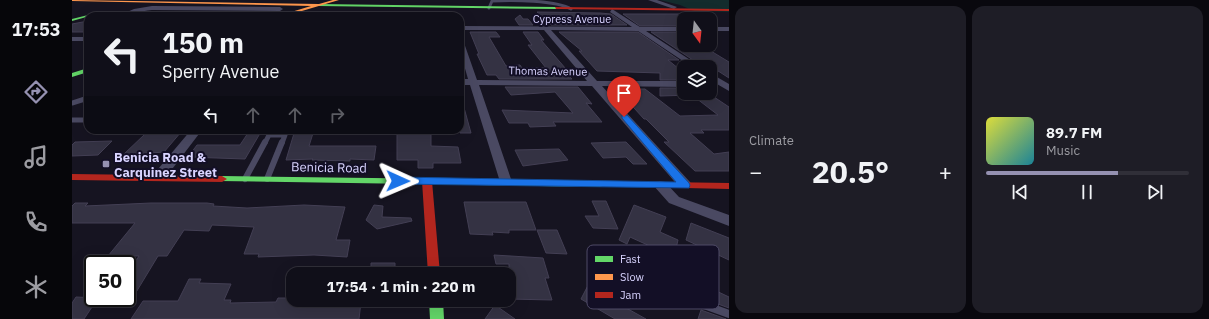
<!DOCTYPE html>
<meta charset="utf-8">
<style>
body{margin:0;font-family:"IBM Plex Sans",sans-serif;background:#1e1d26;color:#f1f3f6;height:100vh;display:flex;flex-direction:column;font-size:15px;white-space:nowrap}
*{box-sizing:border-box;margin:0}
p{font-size:13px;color:#9c9ca2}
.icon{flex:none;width:22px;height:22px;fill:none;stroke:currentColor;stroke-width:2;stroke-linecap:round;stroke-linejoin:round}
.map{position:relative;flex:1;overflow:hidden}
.side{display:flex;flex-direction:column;gap:6px;padding:6px;background:#09080e;width:480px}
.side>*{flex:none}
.top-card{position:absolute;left:12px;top:12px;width:380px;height:122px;border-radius:12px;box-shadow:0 4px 16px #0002,0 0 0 1px #302f38;background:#100f19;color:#f1f3f6;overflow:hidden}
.needle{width:26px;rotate:165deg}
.tools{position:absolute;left:605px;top:12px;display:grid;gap:8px}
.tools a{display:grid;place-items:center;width:40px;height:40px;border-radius:8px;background:#100f19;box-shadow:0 4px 16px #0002,0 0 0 1px #302f38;font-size:20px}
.speed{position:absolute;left:12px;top:255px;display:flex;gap:8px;font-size:20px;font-weight:700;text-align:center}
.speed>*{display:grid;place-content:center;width:52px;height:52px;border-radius:50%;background:#100f19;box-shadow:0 4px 16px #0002,0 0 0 1px #302f38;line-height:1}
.speed .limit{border:2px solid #111;border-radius:6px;background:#fff;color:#111}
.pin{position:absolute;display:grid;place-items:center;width:34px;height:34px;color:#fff;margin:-41px -17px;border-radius:50% 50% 50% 0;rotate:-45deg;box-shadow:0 0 4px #0007}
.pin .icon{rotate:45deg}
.me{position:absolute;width:44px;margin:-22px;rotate:91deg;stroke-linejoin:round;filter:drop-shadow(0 0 3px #0008)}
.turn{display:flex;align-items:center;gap:14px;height:84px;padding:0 12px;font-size:18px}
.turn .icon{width:52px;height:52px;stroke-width:2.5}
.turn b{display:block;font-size:28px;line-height:34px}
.lanes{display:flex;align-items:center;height:38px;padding:0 12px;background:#0003;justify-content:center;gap:20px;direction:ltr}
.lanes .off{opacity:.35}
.big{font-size:30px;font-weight:700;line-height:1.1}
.side .card{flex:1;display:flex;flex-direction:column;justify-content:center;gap:6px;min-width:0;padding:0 14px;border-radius:12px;background:#1e1d26}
.song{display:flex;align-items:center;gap:12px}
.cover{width:48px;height:48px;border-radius:6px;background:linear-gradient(135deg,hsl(60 70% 55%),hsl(190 70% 35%))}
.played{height:4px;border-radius:2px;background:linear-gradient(90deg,#9591b1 65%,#302f38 65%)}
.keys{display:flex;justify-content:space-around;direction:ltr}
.heat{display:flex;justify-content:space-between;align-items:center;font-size:22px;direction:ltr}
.side .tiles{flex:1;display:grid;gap:6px;grid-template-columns:repeat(2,1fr)}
.trip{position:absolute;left:214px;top:267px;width:230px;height:40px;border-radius:12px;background:#100f19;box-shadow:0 4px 16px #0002,0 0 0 1px #302f38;font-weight:700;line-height:40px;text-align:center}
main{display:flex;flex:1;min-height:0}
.tab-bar{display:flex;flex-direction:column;width:72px;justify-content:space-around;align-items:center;background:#06060a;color:#9c9ca2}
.tab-bar .icon{width:28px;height:28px}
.tab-bar .selected{color:#9591b1}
.tab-bar b{font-size:18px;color:#f1f3f6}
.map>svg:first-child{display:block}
.green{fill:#132c2d}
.building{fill:#343243;stroke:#433f54}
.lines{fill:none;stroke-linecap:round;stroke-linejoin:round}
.lane-far3{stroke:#4a4962;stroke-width:3}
.lane-far2{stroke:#4a4962;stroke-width:5}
.lane-far1{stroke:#4a4962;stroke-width:6}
.lane{stroke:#4a4962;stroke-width:8}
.street{fill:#4a4962;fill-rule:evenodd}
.fast{fill:#63d668;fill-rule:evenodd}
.slow{fill:#ff974d;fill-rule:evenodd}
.jam{fill:#b3261e;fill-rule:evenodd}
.route{fill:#1a73e8;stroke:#114b97}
.poi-dot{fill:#9591b1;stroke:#130f26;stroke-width:1.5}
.labels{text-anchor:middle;stroke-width:4;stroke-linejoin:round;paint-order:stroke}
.far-street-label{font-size:11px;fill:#d9d4ff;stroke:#130f26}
.poi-label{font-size:13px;font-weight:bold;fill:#d9d4ff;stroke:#130f26;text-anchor:start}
.street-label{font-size:13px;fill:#d9d4ff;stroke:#130f26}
.key{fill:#130f26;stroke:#4e4a67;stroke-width:1}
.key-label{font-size:11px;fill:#d9d4ff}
</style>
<main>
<nav class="tab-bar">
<b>17:53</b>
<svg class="icon selected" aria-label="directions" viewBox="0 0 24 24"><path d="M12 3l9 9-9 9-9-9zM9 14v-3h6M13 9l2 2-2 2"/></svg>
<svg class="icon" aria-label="music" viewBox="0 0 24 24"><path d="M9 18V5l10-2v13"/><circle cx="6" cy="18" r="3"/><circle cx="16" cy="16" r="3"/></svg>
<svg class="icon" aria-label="phone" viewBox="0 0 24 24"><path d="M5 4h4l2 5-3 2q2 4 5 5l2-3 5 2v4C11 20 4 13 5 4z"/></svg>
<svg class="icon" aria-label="climate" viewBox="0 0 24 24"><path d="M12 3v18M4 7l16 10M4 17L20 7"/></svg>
</nav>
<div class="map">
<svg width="657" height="319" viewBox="0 0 657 319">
<rect width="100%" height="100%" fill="#161421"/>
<path class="green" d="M588 0H657V12L622 11 608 5Z"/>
<path class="building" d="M465 12 528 13 539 14 555 25H479Z
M551 14H626L636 19H612V26H568Z
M448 15 451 19H456L461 25H447L443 19Z
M16 21V32H0V24Z
M398 32H424L428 37H417L434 66 448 65 450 68H474L456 45H460L451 32H466L472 40H469L500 76H497L500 79H427L424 75H415L405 54H407Z
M487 32H566L607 60H596L612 73V80H588V73L525 71 507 51H510Z
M579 32H612V45H629L657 62V78L629 60H621Z
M433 87H506L520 104 514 103 530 122H481L484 126 458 127 456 123H437L430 110 501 113 483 92 439 95Z
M588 88H612V93H636L657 107V130H629L632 133H618L642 154 657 152V171H623L592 142H597L574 119H572L553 98H556L546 89H573L608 116 646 115 620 95 588 96Z
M388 104H391L399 133H388Z
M178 130H190L173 159 116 157 125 145H168Z
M223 130H242L237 146H304L302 160 278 159V161L240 160 241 159 214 160Z
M349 130H359V146L386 147 389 163H361V168H346V160H325V134H349Z
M94 132H109L92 152 51 155 73 134H92Z
M40 141 26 155 0 156V145L3 142Z
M554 142 575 164H561L554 157 531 158 519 143Z
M487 149 496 160 451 166 443 150Z
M520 201H534L546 229 521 228 513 216H527Z
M392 202H454L464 230H437V233L420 232 421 235 398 234Z
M3 203H16L13 206 79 203H135L142 204 141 206 175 208 232 205 273 207 264 240H278L275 257 242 255 186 257 187 254H172L182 227 140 225 137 231 112 230 95 256H86L63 294H55V274L67 256H36L63 223H0V206Z
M302 205 311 206 310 217 339 218 340 221 305 229 294 220Z
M562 205 594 217 588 232 606 240 602 257 558 237 555 244 547 240Z
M619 223 657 238V260L614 240Z
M465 230H485L495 254 474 253Z
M422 255 471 258 477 278H473L480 300 437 299V264H424Z
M299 263H323V274H299Z
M526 266 547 276 538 299 574 319H543L509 299Z
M602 271 657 297V308L624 296 599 283Z
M117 279H129L127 283 159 284 152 300H159L158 303 204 302 206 298H221V300H225V303L254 300H257V302H289L287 319H59L71 301H106Z
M4 297 26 298 12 319H0V303Z
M423 305 443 319H413Z
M629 310 654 319H626Z"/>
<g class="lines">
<path class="lane-far3" d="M417 8 420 1C440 0 484 0 499 9"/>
<path class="lane-far2" d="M0 103 16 98
M0 120H16
M193 143 197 135H213L210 143"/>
<path class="lane-far1" d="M173 179 193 142
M195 179 210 142"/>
<path class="lane" d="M621 301 657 314"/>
<path class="street" d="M576 0H585L605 7 602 9Z
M80 6 208 7 211 9 208 11 80 10C68 11 57 16 46 16L62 9Z
M540 9 568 27H612V31H574L629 67H620L566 31 479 30 525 81H612V87L530 86 618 182 620 185 618 188H608L520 86 407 85 440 182 439 185H429L398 85H388V79H396L388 51V38L391 40 405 80 515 81 472 30H388V26L560 27 538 12Z
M638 27H657V31H638Z
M0 37H16V41H0Z
M638 73 657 84V91L638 80Z
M119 130H130L91 181H81L80 178 81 175Z
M588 181 593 182 607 197 657 215V226L597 203 581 185 583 182Z"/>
<path class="fast" d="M245 4 484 7 486 8 484 9 246 6Z
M16 15 18 16 0 21V19Z
M16 68V72L0 77V73Z
M150 176 528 181 531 182 533 184 531 186 528 187 147 181 145 179 147 177Z
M357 300H371L372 319H358Z"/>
<path class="slow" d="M0 0 247 4 261 0H267L213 16H206L239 6 0 1Z"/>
<path class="jam" d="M483 7 657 9V11L484 9Z
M0 174 150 176 155 179 150 182 0 180Z
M355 178 360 181 368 274H356L350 181Z
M528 181 657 183V189L525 186 523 184 525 182Z"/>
</g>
<path class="route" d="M550 115H555L617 183 618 185 617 188 326 184 321 181 326 177 604 182 550 118Z"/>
<rect class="poi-dot" x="30" y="160" width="8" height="8" rx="2"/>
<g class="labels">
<g class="far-street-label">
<text x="500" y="23">Cypress Avenue</text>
<text transform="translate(476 71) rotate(1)" y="4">Thomas Avenue</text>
</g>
<g class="poi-label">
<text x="42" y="162">Benicia Road &amp;<tspan x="42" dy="15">Carquinez Street</tspan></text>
</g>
<g class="street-label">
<text transform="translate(257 167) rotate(1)" y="5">Benicia Road</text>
</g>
</g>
<rect x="515" y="245" width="132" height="64" rx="6" class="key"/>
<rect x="523" y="256" width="18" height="6" fill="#63d668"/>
<rect x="523" y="274" width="18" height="6" fill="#ff974d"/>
<rect x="523" y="292" width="18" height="6" fill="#b3261e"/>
<g class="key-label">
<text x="548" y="263">Fast</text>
<text x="548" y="281">Slow</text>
<text x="548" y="299">Jam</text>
</g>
</svg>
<div class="tools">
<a><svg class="needle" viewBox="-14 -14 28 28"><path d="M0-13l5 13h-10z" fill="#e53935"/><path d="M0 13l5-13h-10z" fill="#9c9ca2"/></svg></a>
<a><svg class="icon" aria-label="layers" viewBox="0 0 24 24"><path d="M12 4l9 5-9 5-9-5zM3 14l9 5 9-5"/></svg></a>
</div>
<div class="speed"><div class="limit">50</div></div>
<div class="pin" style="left:552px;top:117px;background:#d93025"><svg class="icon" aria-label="arrive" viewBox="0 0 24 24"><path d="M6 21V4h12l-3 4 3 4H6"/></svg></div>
<svg class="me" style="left:326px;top:181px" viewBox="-20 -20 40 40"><path d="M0-17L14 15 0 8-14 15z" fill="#1a73e8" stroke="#fff" stroke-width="4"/></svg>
<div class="trip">17:54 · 1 min · 220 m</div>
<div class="top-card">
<div class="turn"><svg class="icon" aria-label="left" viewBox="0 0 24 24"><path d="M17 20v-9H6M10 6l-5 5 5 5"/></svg><div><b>150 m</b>Sperry Avenue</div></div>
<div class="lanes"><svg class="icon" aria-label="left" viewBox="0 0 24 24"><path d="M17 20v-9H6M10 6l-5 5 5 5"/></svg><svg class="icon off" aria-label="ahead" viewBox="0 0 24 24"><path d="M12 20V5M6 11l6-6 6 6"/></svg><svg class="icon off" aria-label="ahead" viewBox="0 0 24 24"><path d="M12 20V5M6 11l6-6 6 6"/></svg><svg class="icon off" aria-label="right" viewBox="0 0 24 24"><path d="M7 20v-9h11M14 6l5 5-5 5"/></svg></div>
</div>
</div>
<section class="side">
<div class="tiles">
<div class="card"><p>Climate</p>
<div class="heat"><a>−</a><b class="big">20.5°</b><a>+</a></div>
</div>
<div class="card">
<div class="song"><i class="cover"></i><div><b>89.7 FM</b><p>Music</p></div></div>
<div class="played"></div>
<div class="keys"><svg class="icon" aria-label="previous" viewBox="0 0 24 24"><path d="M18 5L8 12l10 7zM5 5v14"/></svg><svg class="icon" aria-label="pause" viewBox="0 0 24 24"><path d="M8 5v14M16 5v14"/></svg><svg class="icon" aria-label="next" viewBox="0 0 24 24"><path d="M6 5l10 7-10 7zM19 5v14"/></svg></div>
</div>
</div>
</section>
</main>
